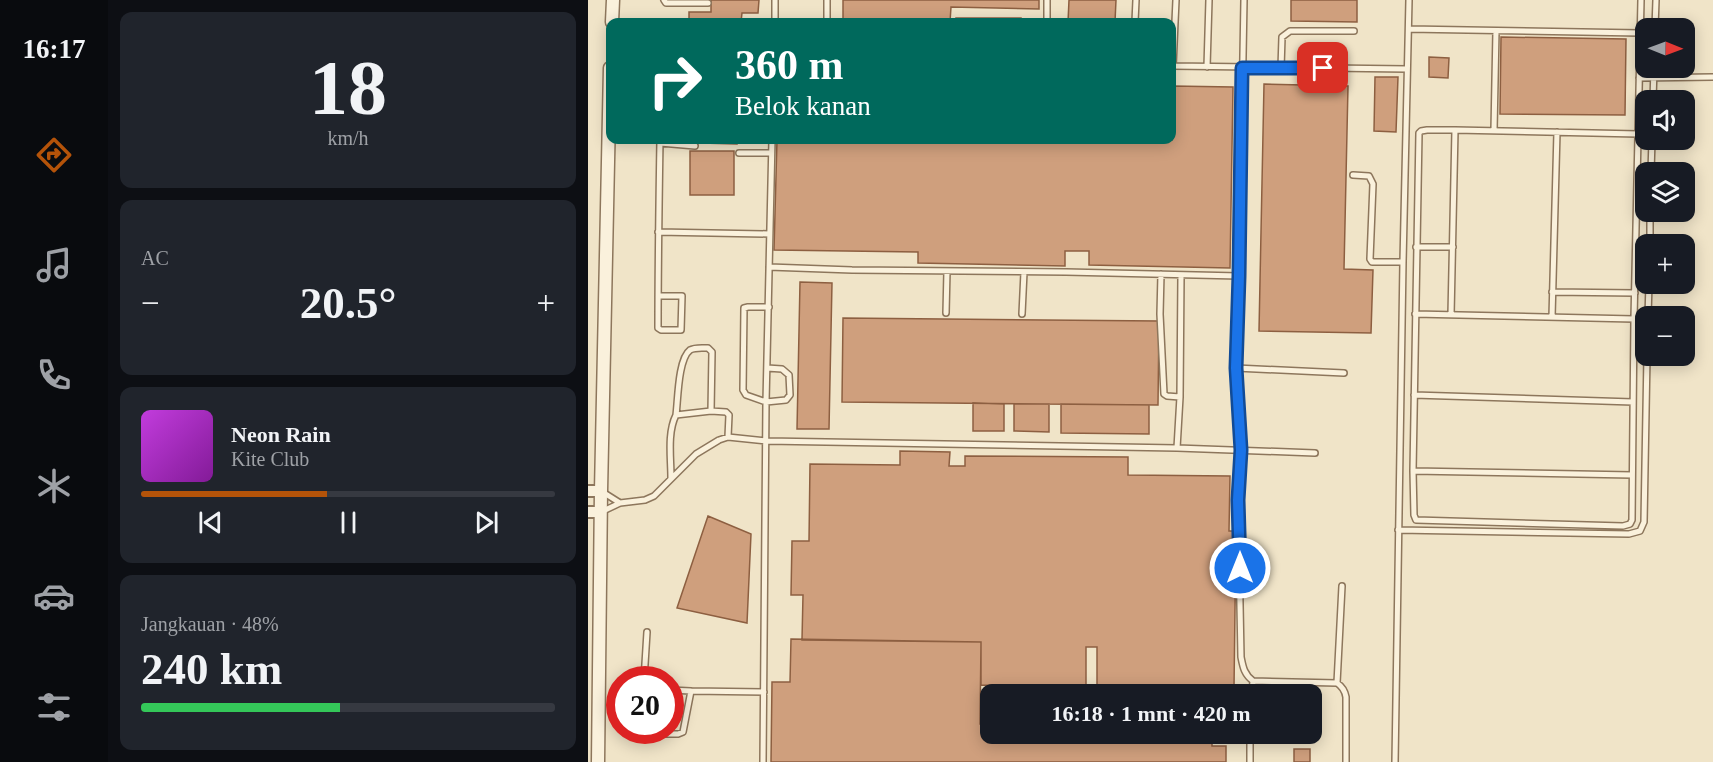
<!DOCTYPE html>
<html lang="id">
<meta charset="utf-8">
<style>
body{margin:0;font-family:"Times New Roman",serif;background:#20242c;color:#f1f3f6;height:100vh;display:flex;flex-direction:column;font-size:22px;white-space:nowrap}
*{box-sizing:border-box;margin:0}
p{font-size:20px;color:#9ea1a6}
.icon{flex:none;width:33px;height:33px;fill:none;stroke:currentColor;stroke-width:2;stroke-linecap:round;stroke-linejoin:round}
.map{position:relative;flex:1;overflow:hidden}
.drawer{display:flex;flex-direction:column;gap:12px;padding:12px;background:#0d0f14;width:480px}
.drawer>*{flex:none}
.top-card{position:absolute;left:18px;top:18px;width:570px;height:126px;border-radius:12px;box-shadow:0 3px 15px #0003;background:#00695c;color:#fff;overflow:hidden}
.needle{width:39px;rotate:91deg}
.buttons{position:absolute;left:1047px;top:18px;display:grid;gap:12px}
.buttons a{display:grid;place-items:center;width:60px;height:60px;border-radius:12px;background:#171b24;box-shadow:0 3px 15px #0003;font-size:30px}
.speed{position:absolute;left:18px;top:666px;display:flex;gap:12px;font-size:30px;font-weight:700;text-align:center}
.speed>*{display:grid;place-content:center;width:78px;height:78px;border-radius:50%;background:#171b24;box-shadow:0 3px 15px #0003;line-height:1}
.speed .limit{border:9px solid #d22;background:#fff;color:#111}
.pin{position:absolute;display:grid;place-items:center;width:51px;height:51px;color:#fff;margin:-26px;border-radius:12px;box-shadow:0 3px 9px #0006}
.me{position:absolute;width:66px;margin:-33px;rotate:0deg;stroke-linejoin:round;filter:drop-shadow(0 0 4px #0008)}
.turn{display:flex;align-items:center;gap:21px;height:126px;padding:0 30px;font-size:27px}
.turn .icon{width:78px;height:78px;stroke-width:2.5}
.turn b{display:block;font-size:42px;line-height:51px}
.big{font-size:45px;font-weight:600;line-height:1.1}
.drawer .card{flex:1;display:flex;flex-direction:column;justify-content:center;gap:9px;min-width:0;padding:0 21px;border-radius:12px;background:#20242c}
.drawer .dial{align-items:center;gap:0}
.dial b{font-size:78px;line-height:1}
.song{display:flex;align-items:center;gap:18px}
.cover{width:72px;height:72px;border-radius:9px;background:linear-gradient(135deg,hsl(290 70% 55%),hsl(290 70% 35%))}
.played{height:6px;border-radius:3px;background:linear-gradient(90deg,#b45309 45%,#363941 45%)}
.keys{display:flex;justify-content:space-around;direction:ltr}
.heat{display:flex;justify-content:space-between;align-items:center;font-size:33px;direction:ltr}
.charge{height:9px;border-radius:4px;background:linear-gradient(90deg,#34c759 48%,#363941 0)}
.trip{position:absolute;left:392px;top:684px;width:342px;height:60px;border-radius:12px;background:#171b24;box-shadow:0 3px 15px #0003;font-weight:600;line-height:60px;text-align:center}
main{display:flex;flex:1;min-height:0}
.tabs{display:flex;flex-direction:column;width:108px;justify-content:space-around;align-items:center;background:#090b0e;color:#9ea1a6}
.tabs .icon{width:42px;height:42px}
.tabs .on{color:#b45309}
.tabs b{font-size:27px;color:#f1f3f6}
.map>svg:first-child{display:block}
.building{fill:#cf9f7d;stroke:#8d5f41;stroke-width:1.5}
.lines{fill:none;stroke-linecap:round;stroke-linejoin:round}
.service-casing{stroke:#8d765c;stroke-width:8}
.minor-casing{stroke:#8d765c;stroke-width:14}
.tertiary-casing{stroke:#8d765c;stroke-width:15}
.service{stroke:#faf1dc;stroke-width:5}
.minor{stroke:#faf1dc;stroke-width:10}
.tertiary{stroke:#faf1dc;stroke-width:12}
.route-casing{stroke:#114b97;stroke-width:15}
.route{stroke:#1a73e8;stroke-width:10}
</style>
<main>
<nav class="tabs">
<b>16:17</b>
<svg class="icon on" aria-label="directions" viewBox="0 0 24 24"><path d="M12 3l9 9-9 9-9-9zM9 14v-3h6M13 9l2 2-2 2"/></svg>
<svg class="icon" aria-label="music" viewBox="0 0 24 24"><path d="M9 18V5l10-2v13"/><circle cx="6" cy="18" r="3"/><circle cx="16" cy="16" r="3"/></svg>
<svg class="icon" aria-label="phone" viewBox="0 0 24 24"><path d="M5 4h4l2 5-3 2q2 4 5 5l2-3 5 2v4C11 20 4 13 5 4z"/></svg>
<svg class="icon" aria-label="climate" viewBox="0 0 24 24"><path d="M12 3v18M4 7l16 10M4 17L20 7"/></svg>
<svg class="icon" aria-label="car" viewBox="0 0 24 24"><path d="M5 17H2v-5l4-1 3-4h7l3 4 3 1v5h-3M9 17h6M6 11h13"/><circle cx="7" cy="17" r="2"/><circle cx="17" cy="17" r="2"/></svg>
<svg class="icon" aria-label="filters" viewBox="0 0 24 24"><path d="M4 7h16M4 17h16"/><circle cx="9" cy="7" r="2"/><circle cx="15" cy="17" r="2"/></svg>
</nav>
<section class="drawer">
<div class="card dial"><b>18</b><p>km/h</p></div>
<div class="card"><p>AC</p>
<div class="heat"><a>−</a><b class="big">20.5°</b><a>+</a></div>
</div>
<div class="card">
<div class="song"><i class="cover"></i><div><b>Neon Rain</b><p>Kite Club</p></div></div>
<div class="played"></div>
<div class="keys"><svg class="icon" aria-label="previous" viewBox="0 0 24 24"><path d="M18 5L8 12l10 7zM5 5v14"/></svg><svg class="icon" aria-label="pause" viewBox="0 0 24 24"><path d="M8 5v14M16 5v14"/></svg><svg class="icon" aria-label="next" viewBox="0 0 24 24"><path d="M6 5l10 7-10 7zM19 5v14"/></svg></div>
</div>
<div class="card"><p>Jangkauan · 48%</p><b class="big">240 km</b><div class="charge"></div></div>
</section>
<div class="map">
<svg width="1125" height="762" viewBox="0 0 1125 762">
<rect width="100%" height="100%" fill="#f0e4c8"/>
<path class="building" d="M123 0H171L170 13H154L153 22H101V12H123Z
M255 0H451V9L363 7 362 22H255Z
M481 0H528L527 22H480Z
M703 0H769V22L703 21Z
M368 18H433V22H368Z
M913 37 1038 39 1037 115 912 114Z
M841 57 861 58 860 78 841 77Z
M787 77H810L808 132 786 131Z
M676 84 760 86 756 269 785 270 783 333 671 331Z
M584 86 645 87 642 268 501 265V251H477V266L330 263V252L186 250 189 140H584Z
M76 140H149V144L76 142Z
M102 151H146V195H102Z
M212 282 244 283 241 429H209Z
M255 318 571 321 570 405 254 402Z
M385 403 416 404V431H385Z
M426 404H461V432L426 431Z
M473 404 561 405V434L473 433Z
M312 451 362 452 361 466H377V456L540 457V475L642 476 641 531H648L646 688 509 687V647H498V686L393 685V642L214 640 215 595H203L204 541H221L222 464 312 465Z
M120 516 163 534 159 623 89 608Z
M203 639 393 642 392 724H402V734H624V746H638V762H183L184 682H202Z
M706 749H722V762H706Z"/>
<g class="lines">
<g class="service-casing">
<path id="service" d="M76 0 78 3H120
M656 0 651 276 648 368 653 450 650 500 653 657C655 667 656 674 665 681L664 694
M187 22V0
M239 22V0
M459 22V0
M547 22 548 0
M1067 28 1068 0
M821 29 1052 33
M584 66 819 69
M585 66 588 0
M619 67 621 0
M693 68 694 37 702 31H766
M1051 78 1125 77
M1065 100 1066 68
M906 130 908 31
M1050 134 867 130H839L833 131 831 133 825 471 826 515 828 520 1035 526 1042 524 1044 520 1046 319 1053 0
M72 143 107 146
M151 153H183
M1063 172 1064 140
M765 175 781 176 785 184 782 259 784 262H815
M70 232 181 234
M1062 244V212
M828 247H865
M181 267 264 270 478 272 651 276
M573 274 572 314 576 394 579 396 592 397
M964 292 1047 293
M70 296H94L93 330H73L70 328C70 265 71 202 72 140
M358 313 359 271
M434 314 436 272
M827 314 1046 319
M863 315 867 130
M1060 316 1061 284
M964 317 969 132
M179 368 194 369 201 375 202 395 198 400 178 402 158 395 155 390 156 308 160 307H181
M648 368 756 373
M826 395 1045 402
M88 415C90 400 90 359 102 350 107 347 114 348 120 348L124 352 123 411
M589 448 592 397 593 275
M825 471 1044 475
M83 478C83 458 79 433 88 415L123 411 138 412 141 415 140 437
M13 491 32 503
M13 512 32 503 57 500 66 496 108 454 131 440 140 437 179 441 589 448 727 453
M810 530 1041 534 1052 531 1056 522 1059 356
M56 680 59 632
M665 681 749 683C755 687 757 691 758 697V762
M749 683 754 586
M82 690 103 691
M66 734H90L95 732 103 691 176 692
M175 762 178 402 184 140
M662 762V734
M807 762 815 262 821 0"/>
</g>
<g class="minor-casing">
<path id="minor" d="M0 491H13
M0 512H13"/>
</g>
<g class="tertiary-casing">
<path id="tertiary" d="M24 22 25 0
M10 762 13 491 22 68"/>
</g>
<use href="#service" class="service"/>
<use href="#minor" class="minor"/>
<use href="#tertiary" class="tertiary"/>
</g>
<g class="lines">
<g class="route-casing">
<path id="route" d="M652 568 650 500 653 450 648 368 651 276 654 68H735"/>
</g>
<use href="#route" class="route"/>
</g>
</svg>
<div class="buttons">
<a><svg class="needle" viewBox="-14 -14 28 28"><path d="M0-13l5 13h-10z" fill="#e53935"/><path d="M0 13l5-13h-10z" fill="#9ea1a6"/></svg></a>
<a><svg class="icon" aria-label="sound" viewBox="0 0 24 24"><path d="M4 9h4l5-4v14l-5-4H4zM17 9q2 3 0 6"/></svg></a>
<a><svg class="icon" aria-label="layers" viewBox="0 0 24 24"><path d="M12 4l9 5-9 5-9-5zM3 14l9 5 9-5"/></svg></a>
<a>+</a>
<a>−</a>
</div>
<div class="speed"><div class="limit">20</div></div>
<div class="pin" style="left:735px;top:68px;background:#d93025"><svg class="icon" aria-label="arrive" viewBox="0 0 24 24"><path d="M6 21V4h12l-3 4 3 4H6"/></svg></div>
<svg class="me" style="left:652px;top:568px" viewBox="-20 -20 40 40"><circle r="17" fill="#1a73e8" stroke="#fff" stroke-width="3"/><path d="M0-11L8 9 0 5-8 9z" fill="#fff"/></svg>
<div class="trip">16:18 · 1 mnt · 420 m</div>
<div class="top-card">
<div class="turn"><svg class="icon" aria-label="right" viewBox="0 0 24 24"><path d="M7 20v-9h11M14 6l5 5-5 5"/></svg><div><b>360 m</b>Belok kanan</div></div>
</div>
</div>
</main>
